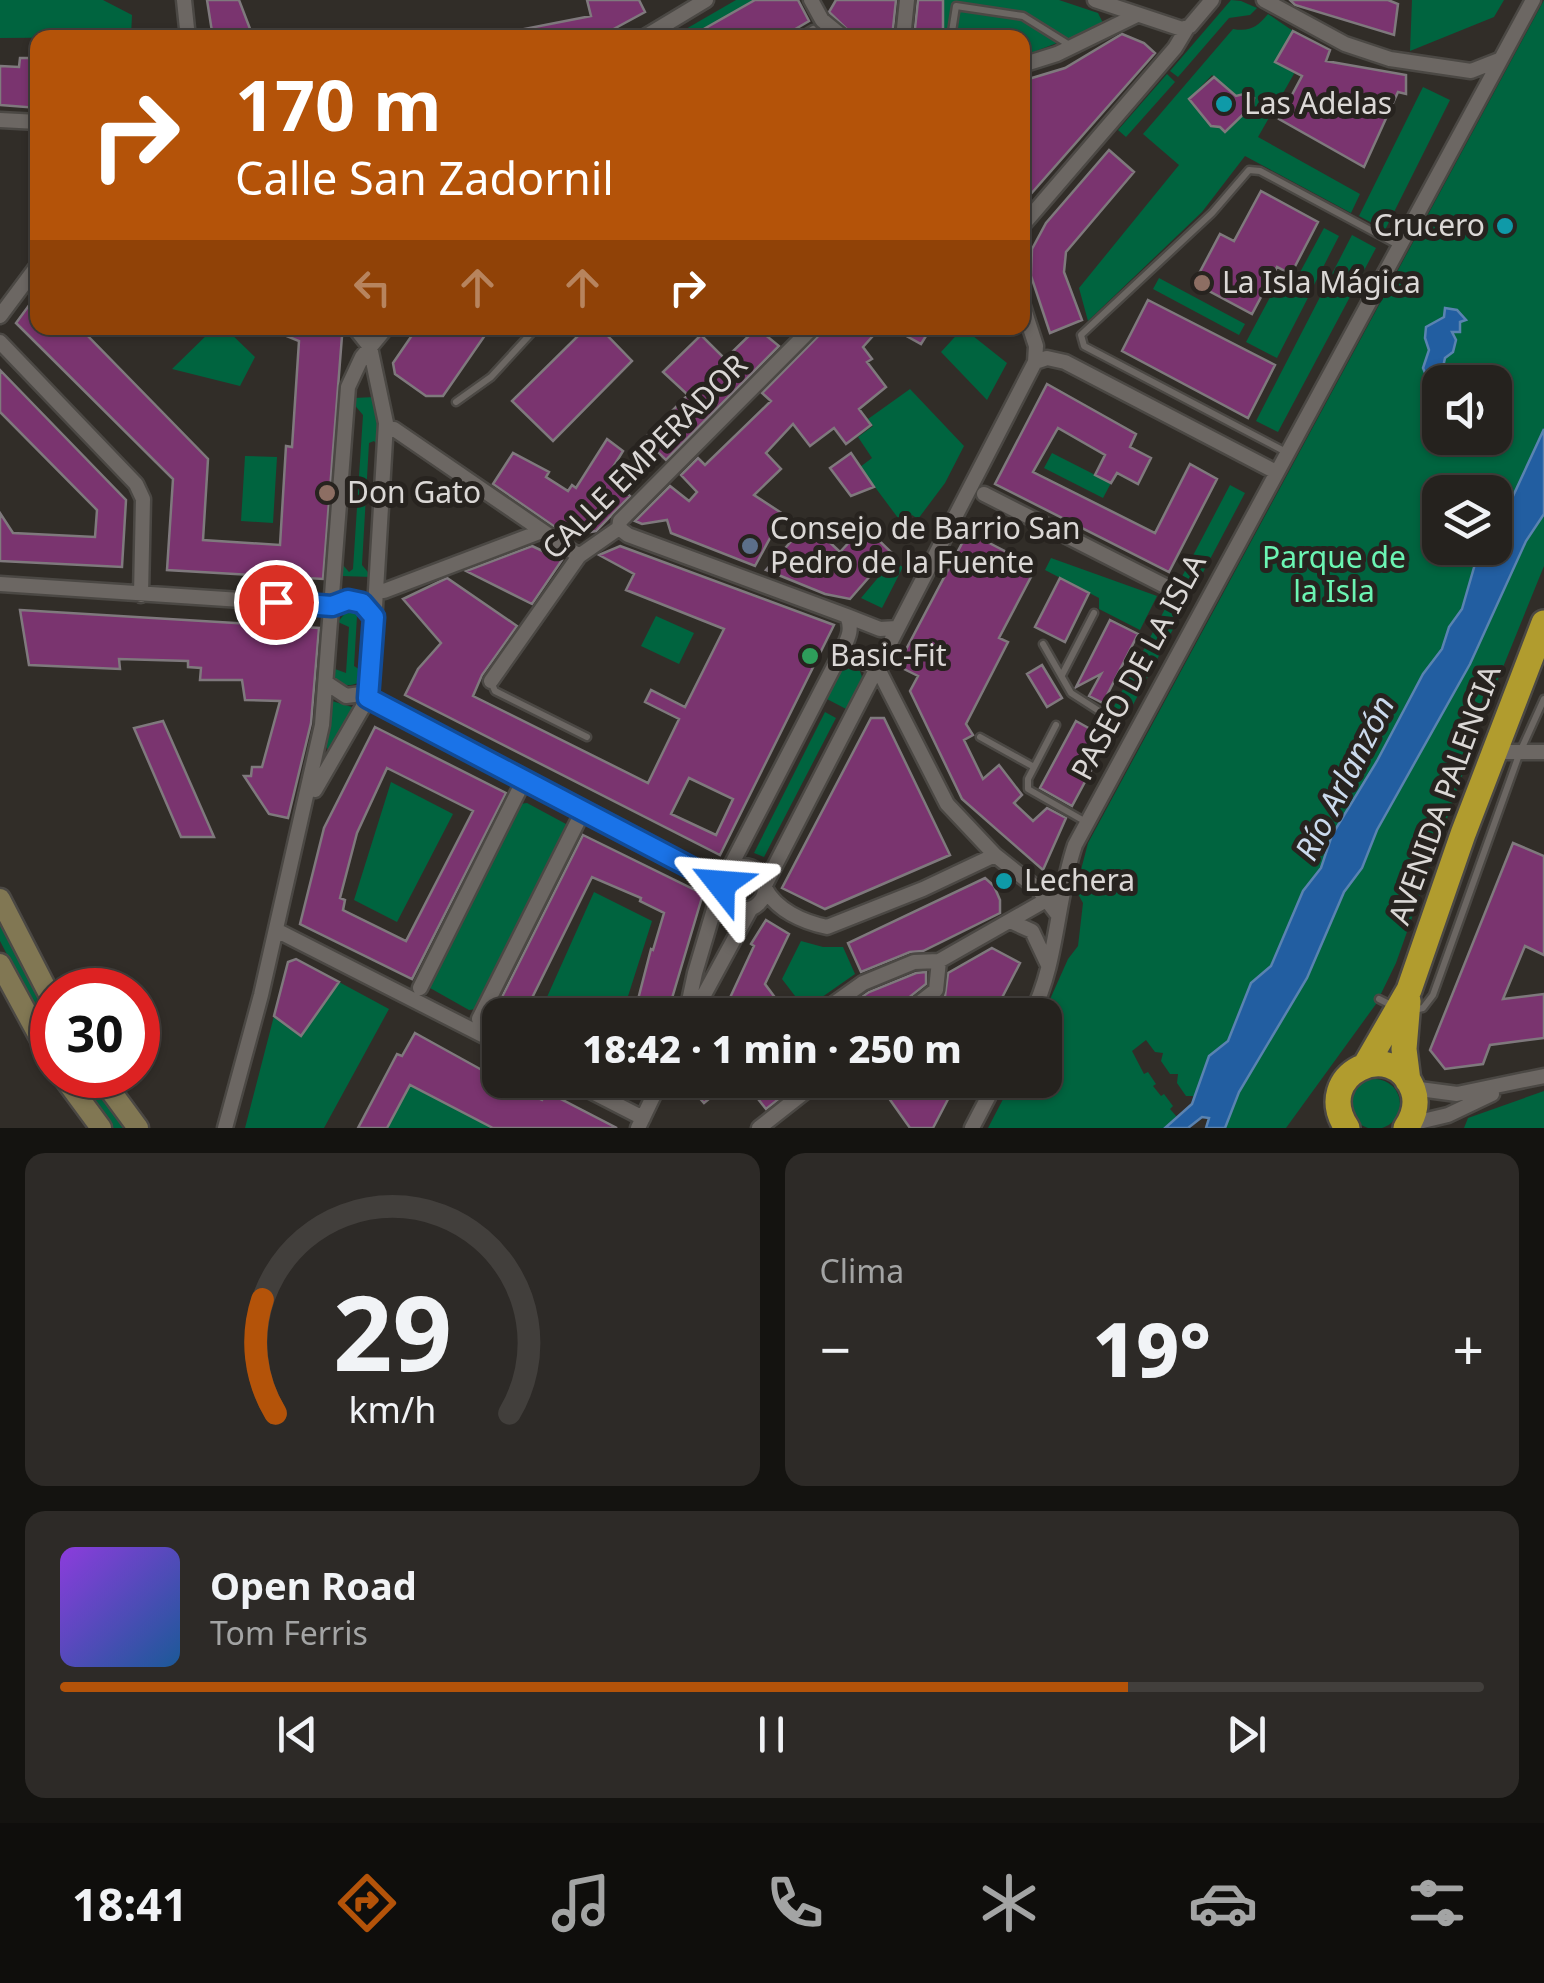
<!DOCTYPE html>
<html lang="es">
<meta charset="utf-8">
<style>
body{margin:0;font-family:"Noto Sans",sans-serif;background:#2d2a27;color:#f1f3f6;height:100vh;display:flex;flex-direction:column;font-size:38px;white-space:nowrap}
*{box-sizing:border-box;margin:0}
p{font-size:32px;color:#a3a4a4}
.icon{flex:none;width:55px;height:55px;fill:none;stroke:currentColor;stroke-width:2;stroke-linecap:round;stroke-linejoin:round}
.map{position:relative;height:1128px;overflow:hidden}
.sheet{display:flex;flex-direction:column;gap:25px;padding:25px;background:#141310;flex:1}
.sheet>*{flex:none}
.guide{position:absolute;left:30px;top:30px;width:1000px;height:305px;border-radius:20px;box-shadow:0 2px 8px #0004,0 0 0 2px #423f3c;background:#b45309;color:#fff;overflow:hidden}
.buttons{position:absolute;left:1422px;top:365px;display:grid;gap:20px}
.buttons a{display:grid;place-items:center;width:90px;height:90px;border-radius:20px;background:#25221e;box-shadow:0 2px 8px #0004,0 0 0 2px #423f3c;font-size:50px}
.speed{position:absolute;left:30px;top:968px;display:flex;gap:20px;font-size:50px;font-weight:700;text-align:center}
.speed>*{display:grid;place-content:center;width:130px;height:130px;border-radius:50%;background:#25221e;box-shadow:0 2px 8px #0004,0 0 0 2px #423f3c;line-height:1}
.speed .limit{border:15px solid #d22;background:#fff;color:#111}
.pin{position:absolute;display:grid;place-items:center;width:85px;height:85px;color:#fff;margin:-42px;border:5px solid #fff;border-radius:50%;box-shadow:0 2px 10px #0007}
.me{position:absolute;width:110px;margin:-55px;rotate:298deg;stroke-linejoin:round;filter:drop-shadow(0 0 8px #0008)}
.turn{display:flex;align-items:center;gap:35px;height:210px;padding:0 40px;font-size:45px}
.turn .icon{width:130px;height:130px;stroke-width:2.5}
.turn b{display:block;font-size:70px;line-height:85px}
.lanes{display:flex;align-items:center;height:95px;padding:0 40px;background:#0003;justify-content:center;gap:50px;direction:ltr}
.lanes .off{opacity:.35}
.big{font-size:75px;font-weight:800;line-height:1.1}
.sheet .tile{flex:1;display:flex;flex-direction:column;justify-content:center;gap:15px;min-width:0;padding:0 35px;border-radius:20px;background:#2d2a27}
.sheet .dial{align-items:center;gap:0}
.dial svg{height:260px;overflow:visible;fill:none;stroke:#423f3c;stroke-width:7;stroke-linecap:round;text-anchor:middle}
.dial text{fill:#f1f3f6;stroke:none}
.song{display:flex;align-items:center;gap:30px}
.cover{width:120px;height:120px;border-radius:15px;background:linear-gradient(135deg,hsl(270 70% 55%),hsl(210 70% 35%))}
.played{height:10px;border-radius:5px;background:linear-gradient(90deg,#b45309 75%,#423f3c 75%)}
.keys{display:flex;justify-content:space-around;direction:ltr}
.heat{display:flex;justify-content:space-between;align-items:center;font-size:55px;direction:ltr}
.sheet .tiles{flex:1;display:grid;gap:25px;grid-template-columns:1fr 1fr}
.tile:last-child{grid-column:span 2}
.trip{position:absolute;left:482px;top:998px;width:580px;height:100px;border-radius:20px;background:#25221e;box-shadow:0 2px 8px #0004,0 0 0 2px #423f3c;font-weight:800;line-height:100px;text-align:center}
.tab-bar{display:flex;height:160px;justify-content:space-around;align-items:center;background:#0f0e0c;color:#a3a4a4}
.tab-bar .icon{width:70px;height:70px}
.tab-bar .selected{color:#b45309}
.tab-bar b{font-size:45px;color:#f1f3f6}
.map>svg:first-child{display:block}
.green{fill:#00643f;fill-rule:evenodd}
.water{fill:#225ea1;stroke:#5a83b1;stroke-width:2.5}
.building{fill:#7a346f;stroke:#7f797d;stroke-width:2.5;fill-rule:evenodd}
.lines{fill:none;stroke-linecap:round;stroke-linejoin:round}
.lane-casing{stroke:#4b4844;stroke-width:11}
.street-casing{stroke:#4b4844;stroke-width:19}
.secondary-casing{stroke:#4b4844;stroke-width:25}
.highway-casing{stroke:#4b4844;stroke-width:30}
.lane{stroke:#6c6763;stroke-width:6}
.street{stroke:#6c6763;stroke-width:14}
.secondary{stroke:#817753;stroke-width:20}
.highway{stroke:#b19c2e;stroke-width:25}
.route-casing{stroke:#114b97;stroke-width:25}
.route{stroke:#1a73e8;stroke-width:18}
.culture-dot{fill:#0f9aa8;stroke:#27231f;stroke-width:4}
.education-dot{fill:#8d6e63;stroke:#27231f;stroke-width:4}
.service-dot{fill:#5c6f8a;stroke:#27231f;stroke-width:4}
.leisure-dot{fill:#2e9e5b;stroke:#27231f;stroke-width:4}
.labels{text-anchor:middle;stroke-width:10;stroke-linejoin:round;paint-order:stroke}
.poi-label{font-size:30px;fill:#dbd8d6;stroke:#27231f;text-anchor:start}
.street-label{font-size:30px;fill:#dbd8d6;stroke:#27231f}
.park-label{font-size:30px;fill:#6bf5b3;stroke:#27231f}
.water-label{font-size:32px;font-style:italic;fill:#cbdaed;stroke:#27231f}
</style>
<div class="map">
<svg width="1544" height="1128" viewBox="0 0 1544 1128">
<rect width="100%" height="100%" fill="#312d28"/>
<path class="green" d="M0 0H103L132 15 131 37 0 38Z
M736 0H755L688 37H672Z
M918 0H1059L1098 13 1104 25 1023 56 1022 38H914Z
M1231 0 1241 1 1257 8 1250 15 1229 18 1178 77 1170 71Z
M1412 0H1504L1494 17 1410 51Z
M1544 0V566L1484 714 1396 963 1376 1004 1286 1128H1209V1118L1203 1117 1192 1104 1193 1096H1186L1177 1083 1178 1074H1170L1161 1061 1163 1053 1155 1052 1146 1040 1132 1051 1144 1074 1148 1072 1156 1084 1153 1086 1161 1096 1164 1094 1173 1106 1170 1109 1177 1117 1165 1128H988L1013 1080H1045L1043 1015 1068 959 1078 946 1083 903 1078 894 1077 885 1088 843ZM1440 382H1495V438H1440ZM1440 492H1495V548H1440Z
M1268 14 1293 31 1276 62 1295 72 1258 137 1360 194 1351 213 1245 156 1202 212 1088 321 1079 288 1179 165 1143 134 1233 29C1250 32 1257 27 1268 14ZM1212 75 1239 99 1246 93 1254 97 1253 105 1226 132 1189 99Z
M1167 74 1175 82 1126 137 1118 130Z
M1423 87 1450 100 1385 230 1359 216Z
M1324 228 1339 236 1314 285 1298 276Z
M1352 235 1376 248 1278 432 1256 421Z
M1282 275 1312 290 1277 358 1246 342Z
M1159 278 1245 324 1239 335 1153 289Z
M214 328H225L255 357 240 386 172 369Z
M963 328 1007 363 987 400 941 352Z
M910 389 964 446 945 483 918 519 912 515 904 526 860 467 872 458 858 437 873 426 868 419Z
M375 397 380 421V448L374 441 369 443 362 565 372 577 342 576V564L349 572 353 569 363 415 352 402 353 398Z
M1052 453 1111 483 1103 498 1044 468Z
M245 456 277 457 273 523 241 521Z
M1230 485 1245 493 1125 720 1111 712Z
M1051 558 1157 596 1140 630 1099 609V598L1045 570Z
M892 561 903 567 882 608 861 598Z
M359 609 367 614 368 620 357 616 354 666 365 673 361 682C350 686 345 687 335 680V669L346 673 349 627 338 622 346 612Z
M656 616 694 633 679 664 641 646Z
M850 666 860 671 862 677 848 710 825 698 838 671Z
M332 701 355 708 334 750H328L325 745Z
M825 712 836 718 764 857 754 853Z
M391 782 453 814 397 922 354 900Z
M527 803 566 824 568 828 477 1009 469 1010 430 988 427 982 519 804Z
M594 892 652 921 622 1015H582L547 997Z
M0 918 52 1016V1041L0 941Z
M801 941 823 947H843L855 974 805 1009 782 979Z
M339 982 389 1009 324 1128H245L274 1016 301 1036Z
M74 1075H89L128 1128H113Z
M1350 1104a25 25 0 1 1 50 0a25 25 0 1 1-50 0Z
M410 1085 493 1128H387Z
M1544 1091V1128H1464L1468 1118Z"/>
<path class="water" d="M1445 308 1457 310 1466 320 1460 322V332H1452L1456 340 1453 352 1445 358 1440 381 1428 380 1423 368 1429 350 1425 338 1426 327 1444 317Z
M1544 429V514L1526 541 1470 664 1377 830 1362 868 1344 892 1307 978 1239 1092 1225 1128H1206L1209 1118 1202 1117 1188 1128H1165L1192 1104 1209 1056 1228 1041 1251 983 1271 966 1303 891 1321 868 1332 835 1377 761 1423 674 1442 649 1449 627 1462 609 1475 564 1486 548H1495V535Z"/>
<path class="building" d="M207 0H239L252 34 213 38Z
M587 0H639L645 12 597 38H514V31L591 16Z
M755 0H798L809 21 780 38H688Z
M836 0H896L892 38H856L829 12Z
M918 0H943V38H914Z
M1290 0H1388L1398 4 1394 35 1295 5Z
M1293 31 1330 50 1326 61 1406 75V94L1398 92 1364 167 1279 119 1302 76 1275 62Z
M1122 34 1144 43 1155 53 1022 204V81L1065 68Z
M20 58H38V108L0 105V66L19 67Z
M1214 77 1236 96 1248 93 1254 98 1253 105 1225 132 1220 127 1211 126 1189 99Z
M1109 150 1134 172 1066 252 1064 272 1082 320 1050 333 1031 276 1032 249 1046 223Z
M1261 191 1318 222 1291 274 1277 267 1252 314 1194 283 1220 234 1234 241Z
M38 293V328H80L208 459 203 540 280 545 286 446 292 447 299 341 267 328H334L342 336 323 579 167 570 173 479 16 323Z
M1148 300 1275 365 1248 418 1122 351Z
M417 328H490L443 396H426L395 374 393 363Z
M586 328H600L632 361 553 441 512 401Z
M757 328 779 346 666 460 644 439 688 395 663 372 701 335 725 359Z
M826 328H880L863 347 872 359 867 362 886 387 859 409 871 425 846 444 834 428 810 446 793 424 766 453 781 469 754 495 783 514 755 566 671 533 667 520 642 524 635 521 670 486 689 501 697 492 681 475 698 458 705 465 771 401 762 393Z
M892 328H931L921 344Z
M0 370 126 500 122 567 0 561V513L13 533 95 537 97 510 0 412Z
M1047 384 1136 434 1130 447 1151 458 1138 484 1117 473 1111 483 1095 475 1105 455 1058 428 1033 472 1155 533 1190 464 1217 479 1169 572 995 484Z
M607 439 623 451 607 477 630 496 596 531 568 536 493 484 513 453 549 472 546 477 568 491 572 485 576 488Z
M851 453 874 487 851 496 830 468Z
M808 522 840 552 864 526 891 552 850 599 825 594 766 570Z
M968 532 1020 559 1016 567 1032 575 999 638 1008 642 966 724 973 735 964 740 983 779 999 765 1022 795 1014 803 1033 821 1047 808 1066 818 1043 870 962 799 910 691 918 676 902 668 901 659Z
M532 546 562 560 532 604 466 571Z
M620 546 834 625 720 855 405 695 418 669 441 643 403 599 447 578 517 626 482 675 473 696 648 783 679 719 645 702 651 690 685 707 724 629 626 590 634 574 599 555ZM689 778 733 799 716 835 671 814Z
M1060 578 1089 593 1065 642 1035 627Z
M20 610 319 628 311 723 288 818 269 814 244 776H251L252 767H262L280 701 245 700 242 680H200L201 668 188 667V661L119 659 120 669 29 665Z
M1110 620 1138 634 1103 703 1089 696 1101 674 1076 687Z
M1042 665 1062 698 1047 707 1027 674Z
M871 718H884L950 855 825 909 782 888Z
M163 721 214 837H181L134 728Z
M1076 721 1108 739 1072 806 1040 788Z
M375 727 506 793 412 979 300 924 324 828ZM387 768 473 811 406 941 343 910 345 900 340 898 357 833Z
M583 835 703 894 667 1015H634L651 949 653 950 664 913 640 901 641 898 592 877 530 1002 556 1015H493Z
M1513 843 1544 856V955L1525 946 1503 999 1544 994V1038L1490 1045 1483 1064 1445 1069 1430 1050Z
M985 878 994 886 1000 900V913L923 951 910 952 861 972 848 943Z
M766 920 789 934 765 984 788 1015H722L754 946 751 944Z
M992 948 1020 963 993 1015H921L945 996 948 973Z
M296 959 339 982 301 1036 274 1016 288 962Z
M926 972V984L897 1007 894 1015H836L869 992 916 973Z
M415 1033 500 1080 542 1100 547 1092 617 1128H493L410 1085 387 1128H358L397 1054 402 1056Z
M696 1080H732L704 1103 689 1086Z
M743 1080H803L766 1109Z
M876 1080H958L933 1128H910Z"/>
<g class="lines">
<g class="lane-casing">
<path id="lane" d="M798 38 813 29
M951 38 956 6 1023 16 1071 46
M456 402 491 377 536 328
M1286 452 1084 346 1081 335 1212 213 1249 170 1260 171 1398 245
M1043 644 1071 693 1099 711
M1062 675 1094 613
M491 682 495 691 587 737
M1056 725 1028 779V789L1086 822
M980 737 1034 767
M1379 999 1393 1006
M1414 1010 1423 1008 1433 995 1520 752 1544 699"/>
</g>
<g class="street-casing">
<path id="street" d="M184 0 188 38
M811 0 822 20 844 38
M1095 0 1182 29 1190 26 1212 0
M1264 0 1345 44 1390 59 1471 71 1499 60
M643 38 706 0
M903 38 907 0
M1022 65 1057 54 1137 15
M0 120 38 122
M1022 226 1175 48 1187 28
M0 316 38 265
M0 342 136 484 143 499 141 595
M1035 362 1047 358 1065 362 1276 472
M394 429 579 556
M984 494 1167 587
M619 528 628 535 847 616C853 630 848 638 842 651L727 873
M0 584 332 606C350 600 364 598 374 616
M384 591 542 531
M847 616 880 629 897 628
M837 660 857 659 878 669 947 804 995 855 1039 890 1058 915
M491 681 579 556 619 528 620 521 812 328
M328 684 346 696 361 694 721 884
M1493 752H1544
M315 790 368 698 371 674 386 423 370 347 355 328
M721 888a22 22 0 1 1 44 0a22 22 0 1 1-44 0Z
M765 885 1035 362 1036 346 1022 303
M765 888C776 910 803 922 827 927L923 889 995 855
M1010 921 1032 931 1048 965
M276 930 500 1044
M420 988 518 792
M686 1015 695 973 720 889
M693 1015 750 910
M818 1015 863 983 914 962 939 961 1055 895
M904 1015 936 990 939 961
M1031 1015C1058 963 1056 900 1075 845L1533 0
M479 1019 577 823
M569 1080 643 1118
M1412 1088 1457 1094 1544 1076
M1410 1124 1448 1115 1492 1094
M225 1128 261 995 322 725 348 387 362 357 386 328
M638 1128 661 1080
M759 1128 820 1080
M972 1128 997 1080"/>
</g>
<g class="secondary-casing">
<path id="secondary" d="M0 899 52 1000
M0 964 52 1060
M62 1075 101 1128
M99 1075 138 1128"/>
</g>
<g class="highway-casing">
<path id="highway" d="M1365 1066 1409 990 1463 834 1544 623
M1408 1081 1404 1049 1408 1001
M1347 1128C1311 1074 1394 1036 1413 1090 1418 1104 1414 1116 1406 1128"/>
</g>
<use href="#lane" class="lane"/>
<use href="#street" class="street"/>
<use href="#secondary" class="secondary"/>
<use href="#highway" class="highway"/>
</g>
<g class="lines">
<g class="route-casing">
<path id="route" d="M276 602 332 606 348 600 362 603 374 617 368 698 705 875 725 876 721 884"/>
</g>
<use href="#route" class="route"/>
</g>
<g class="culture-dot">
<circle cx="1224" cy="104" r="10"/>
<circle cx="1505" cy="226" r="10"/>
<circle cx="1004" cy="881" r="10"/>
</g>
<g class="education-dot">
<circle cx="1202" cy="283" r="10"/>
<circle cx="327" cy="493" r="10"/>
</g>
<circle class="service-dot" cx="750" cy="546" r="10"/>
<circle class="leisure-dot" cx="810" cy="656" r="10"/>
<g class="labels">
<g class="poi-label">
<text x="1244" y="114">Las Adelas</text>
<text x="1485" y="236" text-anchor="end">Crucero</text>
<text x="1222" y="293">La Isla Mágica</text>
<text x="347" y="503">Don Gato</text>
<text x="770" y="539">Consejo de Barrio San<tspan x="770" dy="34">Pedro de la Fuente</tspan></text>
<text x="830" y="666">Basic-Fit</text>
<text x="1024" y="891">Lechera</text>
</g>
<g class="street-label">
<text transform="translate(645 457) rotate(-45)" y="10">CALLE EMPERADOR</text>
<text transform="translate(1139 667) rotate(-62)" y="10">PASEO DE LA ISLA</text>
<text transform="translate(1445 795) rotate(-70)" y="10">AVENIDA PALENCIA</text>
</g>
<g class="park-label">
<text x="1334" y="568">Parque de<tspan x="1334" dy="34">la Isla</tspan></text>
</g>
<g class="water-label">
<text transform="translate(1345 778) rotate(-63)" y="11">Río Arlanzón</text>
</g>
</g>
</svg>
<div class="buttons">
<a><svg class="icon" aria-label="sound" viewBox="0 0 24 24"><path d="M4 9h4l5-4v14l-5-4H4zM17 9q2 3 0 6"/></svg></a>
<a><svg class="icon" aria-label="layers" viewBox="0 0 24 24"><path d="M12 4l9 5-9 5-9-5zM3 14l9 5 9-5"/></svg></a>
</div>
<div class="speed"><div class="limit">30</div></div>
<div class="pin" style="left:276px;top:602px;background:#d93025"><svg class="icon" aria-label="arrive" viewBox="0 0 24 24"><path d="M6 21V4h12l-3 4 3 4H6"/></svg></div>
<svg class="me" style="left:721px;top:884px" viewBox="-20 -20 40 40"><path d="M0-17L14 15 0 8-14 15z" fill="#1a73e8" stroke="#fff" stroke-width="4"/></svg>
<div class="trip">18:42 · 1 min · 250 m</div>
<div class="guide">
<div class="turn"><svg class="icon" aria-label="right" viewBox="0 0 24 24"><path d="M7 20v-9h11M14 6l5 5-5 5"/></svg><div><b>170 m</b>Calle San Zadornil</div></div>
<div class="lanes"><svg class="icon off" aria-label="left" viewBox="0 0 24 24"><path d="M17 20v-9H6M10 6l-5 5 5 5"/></svg><svg class="icon off" aria-label="ahead" viewBox="0 0 24 24"><path d="M12 20V5M6 11l6-6 6 6"/></svg><svg class="icon off" aria-label="ahead" viewBox="0 0 24 24"><path d="M12 20V5M6 11l6-6 6 6"/></svg><svg class="icon" aria-label="right" viewBox="0 0 24 24"><path d="M7 20v-9h11M14 6l5 5-5 5"/></svg></div>
</div>
</div>
<section class="sheet">
<div class="tiles">
<div class="tile dial"><svg viewBox="0 0 100 80">
<path d="M14 69A42 42 0 1 1 86 69"/>
<path d="M14 69A42 42 0 0 1 10 34" stroke="#b45309"/>
<text x="50" y="56" font-size="32" font-weight="700">29</text>
<text x="50" y="72" font-size="11">km/h</text>
</svg></div>
<div class="tile"><p>Clima</p>
<div class="heat"><a>−</a><b class="big">19°</b><a>+</a></div>
</div>
<div class="tile">
<div class="song"><i class="cover"></i><div><b>Open Road</b><p>Tom Ferris</p></div></div>
<div class="played"></div>
<div class="keys"><svg class="icon" aria-label="previous" viewBox="0 0 24 24"><path d="M18 5L8 12l10 7zM5 5v14"/></svg><svg class="icon" aria-label="pause" viewBox="0 0 24 24"><path d="M8 5v14M16 5v14"/></svg><svg class="icon" aria-label="next" viewBox="0 0 24 24"><path d="M6 5l10 7-10 7zM19 5v14"/></svg></div>
</div>
</div>
</section>
<nav class="tab-bar">
<b>18:41</b>
<svg class="icon selected" aria-label="directions" viewBox="0 0 24 24"><path d="M12 3l9 9-9 9-9-9zM9 14v-3h6M13 9l2 2-2 2"/></svg>
<svg class="icon" aria-label="music" viewBox="0 0 24 24"><path d="M9 18V5l10-2v13"/><circle cx="6" cy="18" r="3"/><circle cx="16" cy="16" r="3"/></svg>
<svg class="icon" aria-label="phone" viewBox="0 0 24 24"><path d="M5 4h4l2 5-3 2q2 4 5 5l2-3 5 2v4C11 20 4 13 5 4z"/></svg>
<svg class="icon" aria-label="climate" viewBox="0 0 24 24"><path d="M12 3v18M4 7l16 10M4 17L20 7"/></svg>
<svg class="icon" aria-label="car" viewBox="0 0 24 24"><path d="M5 17H2v-5l4-1 3-4h7l3 4 3 1v5h-3M9 17h6M6 11h13"/><circle cx="7" cy="17" r="2"/><circle cx="17" cy="17" r="2"/></svg>
<svg class="icon" aria-label="filters" viewBox="0 0 24 24"><path d="M4 7h16M4 17h16"/><circle cx="9" cy="7" r="2"/><circle cx="15" cy="17" r="2"/></svg>
</nav>
